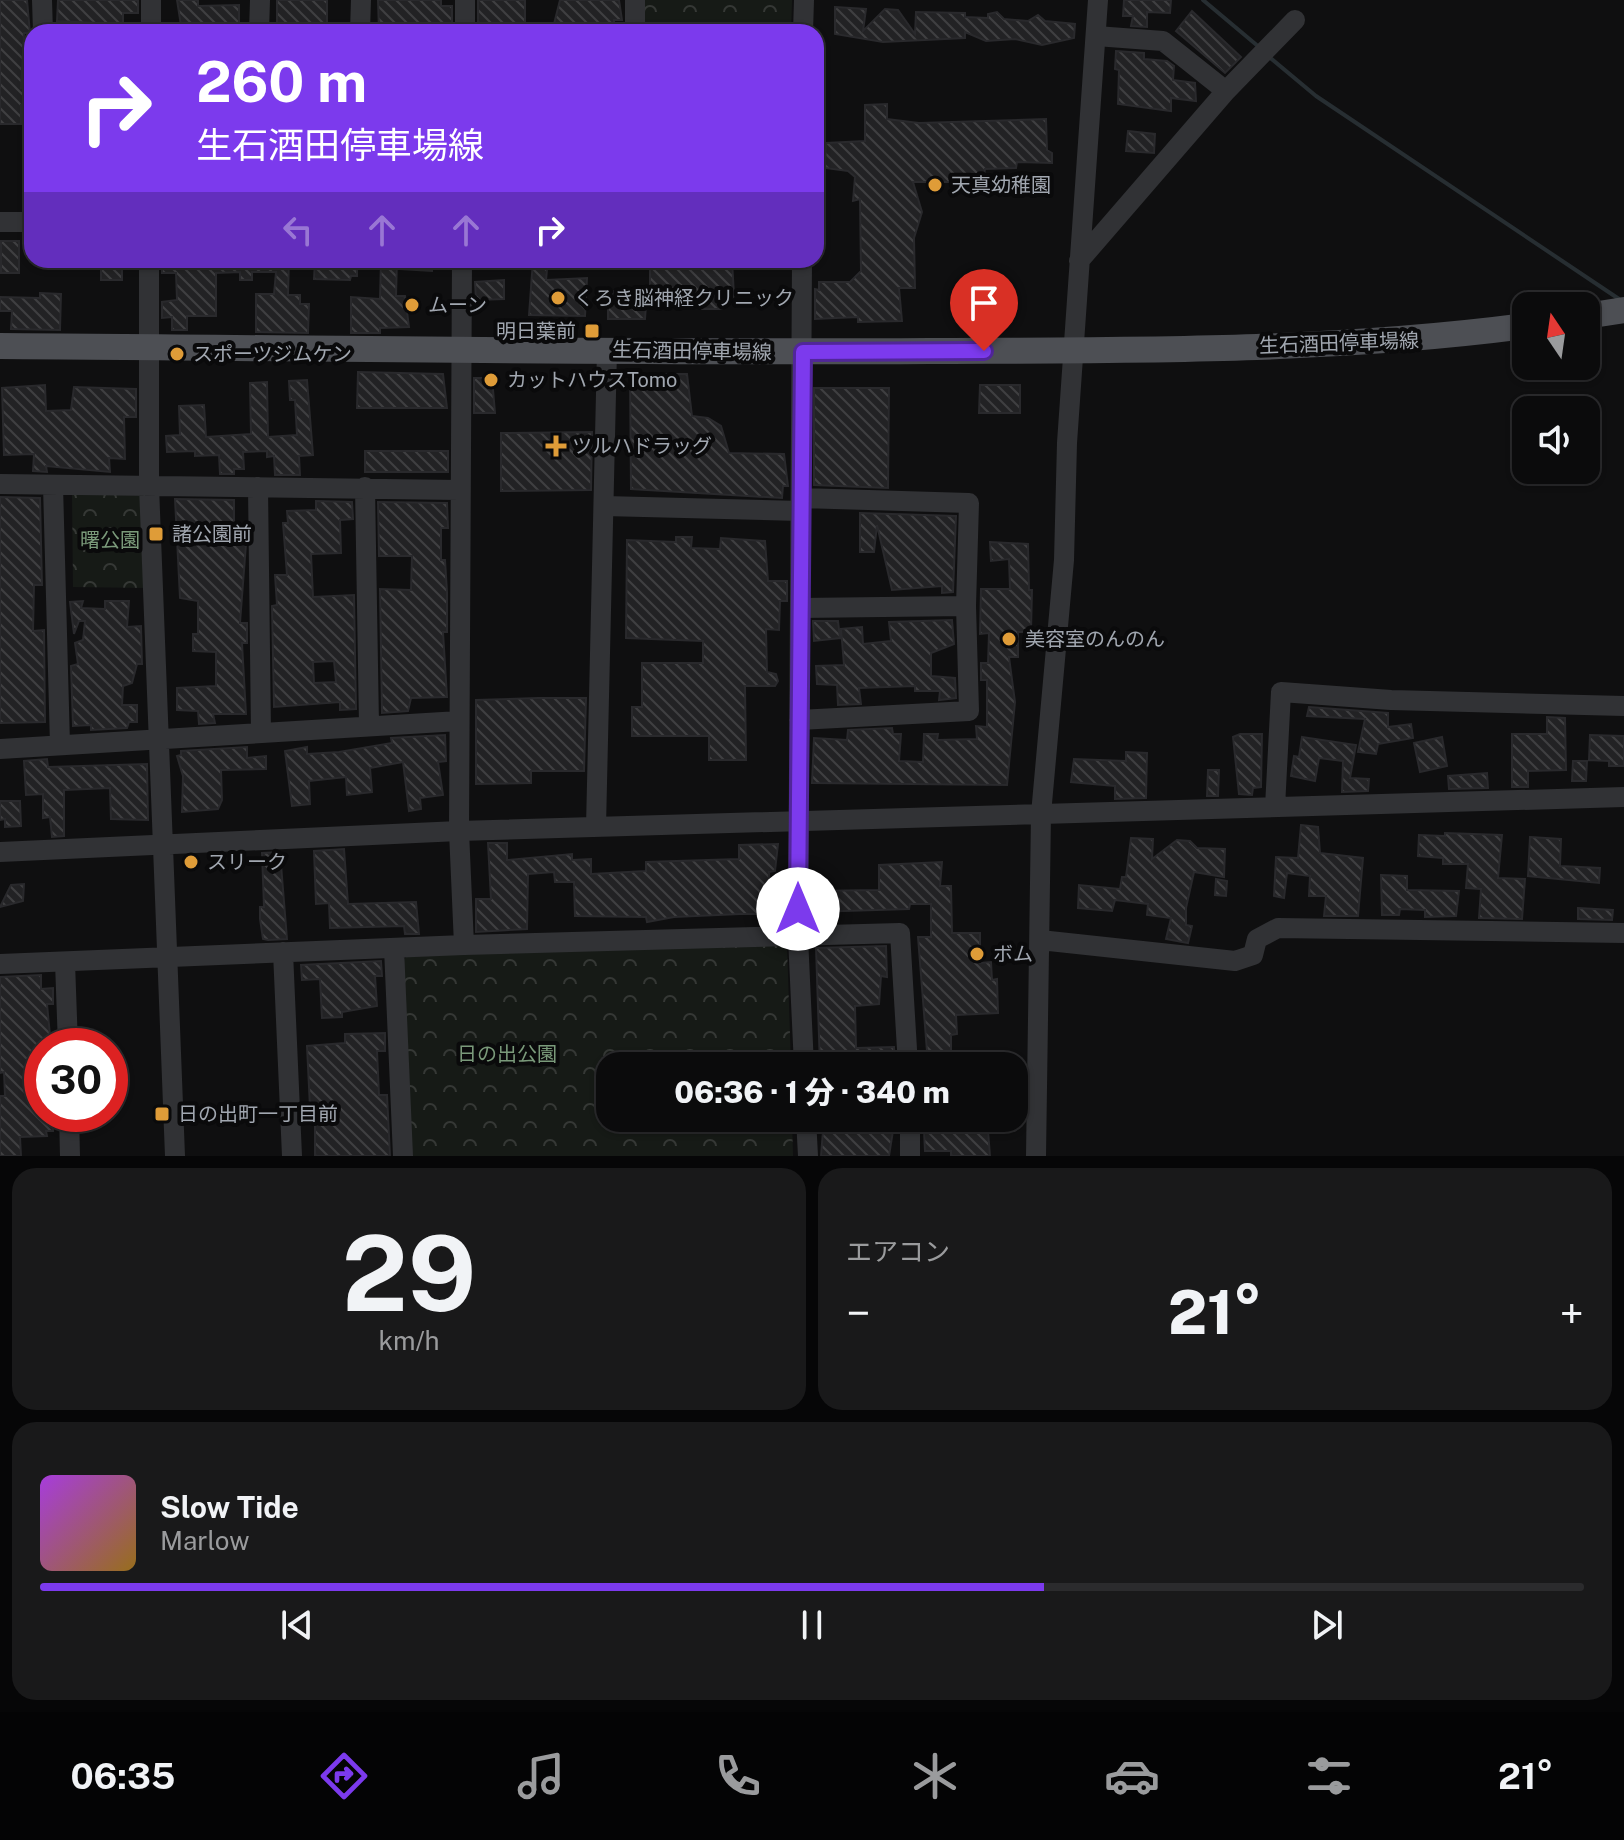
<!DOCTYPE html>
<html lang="ja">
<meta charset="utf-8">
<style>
body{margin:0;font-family:"Public Sans","Noto Sans JP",sans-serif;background:#19191a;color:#f1f3f6;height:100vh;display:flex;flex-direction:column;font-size:30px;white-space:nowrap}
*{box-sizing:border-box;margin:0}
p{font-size:26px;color:#9a9b9d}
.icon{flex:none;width:44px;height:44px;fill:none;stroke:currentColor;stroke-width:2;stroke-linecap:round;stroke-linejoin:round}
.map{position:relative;height:1156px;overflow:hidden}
.drawer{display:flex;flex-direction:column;gap:12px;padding:12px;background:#060607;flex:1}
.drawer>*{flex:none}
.guide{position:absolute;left:24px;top:24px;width:800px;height:244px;border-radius:24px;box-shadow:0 2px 6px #0004,0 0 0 2px #2b2b2d;background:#7c3aed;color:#fff;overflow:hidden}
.needle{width:52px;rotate:347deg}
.controls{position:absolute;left:1512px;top:292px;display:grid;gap:16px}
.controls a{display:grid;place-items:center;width:88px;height:88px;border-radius:16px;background:#0b0b0c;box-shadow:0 2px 6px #0004,0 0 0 2px #2b2b2d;font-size:40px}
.speed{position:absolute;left:24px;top:1028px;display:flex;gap:16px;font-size:40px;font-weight:700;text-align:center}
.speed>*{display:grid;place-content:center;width:104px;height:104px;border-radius:50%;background:#0b0b0c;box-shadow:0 2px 6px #0004,0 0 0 2px #2b2b2d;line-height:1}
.speed .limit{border:12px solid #d22;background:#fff;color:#111}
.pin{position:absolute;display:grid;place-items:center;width:68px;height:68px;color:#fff;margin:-82px -34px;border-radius:50% 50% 50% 0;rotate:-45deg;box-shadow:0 0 8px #0007}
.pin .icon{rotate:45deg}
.me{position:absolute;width:88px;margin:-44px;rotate:0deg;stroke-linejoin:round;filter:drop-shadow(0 0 6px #0008)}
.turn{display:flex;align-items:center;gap:28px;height:168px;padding:0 40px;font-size:36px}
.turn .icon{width:104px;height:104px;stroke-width:2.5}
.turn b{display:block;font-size:56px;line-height:68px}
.lanes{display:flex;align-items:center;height:76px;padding:0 40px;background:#0003;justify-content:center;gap:40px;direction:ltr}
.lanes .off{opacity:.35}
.big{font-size:60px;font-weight:800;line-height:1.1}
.drawer .tile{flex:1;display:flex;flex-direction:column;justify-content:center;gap:12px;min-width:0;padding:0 28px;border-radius:24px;background:#19191a}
.drawer .dial{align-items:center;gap:0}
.dial b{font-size:104px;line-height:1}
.song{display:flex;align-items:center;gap:24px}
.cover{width:96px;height:96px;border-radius:12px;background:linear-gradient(135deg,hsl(280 70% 55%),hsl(40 70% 35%))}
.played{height:8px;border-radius:4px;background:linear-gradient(90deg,#7c3aed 65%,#2b2b2d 65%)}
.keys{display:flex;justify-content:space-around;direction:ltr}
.heat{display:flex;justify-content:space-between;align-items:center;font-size:44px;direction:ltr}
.drawer .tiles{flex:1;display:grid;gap:12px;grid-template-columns:1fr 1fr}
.tile:last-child{grid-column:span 2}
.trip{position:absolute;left:596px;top:1052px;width:432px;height:80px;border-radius:24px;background:#0b0b0c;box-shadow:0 2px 6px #0004,0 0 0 2px #2b2b2d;font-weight:800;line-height:80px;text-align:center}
.menu{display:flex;height:128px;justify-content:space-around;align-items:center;background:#040405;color:#9a9b9d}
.menu .icon{width:56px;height:56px}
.menu .selected{color:#7c3aed}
.menu b{font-size:36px;color:#f1f3f6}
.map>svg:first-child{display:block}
.park{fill:url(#park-crowns)}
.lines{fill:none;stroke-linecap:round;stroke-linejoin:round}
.stream{stroke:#272e32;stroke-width:4}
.building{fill:url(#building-back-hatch);stroke:#29292c;stroke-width:2;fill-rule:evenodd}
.minor{stroke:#313235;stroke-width:20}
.major{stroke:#4d4f54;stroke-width:26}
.route-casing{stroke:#51269a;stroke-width:20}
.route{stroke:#7c3aed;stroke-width:14}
.poi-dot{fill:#df9c38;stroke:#0a0a0b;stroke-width:3}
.labels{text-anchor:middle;stroke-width:8;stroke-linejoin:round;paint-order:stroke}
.poi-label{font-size:20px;fill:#a1a7b0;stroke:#0a0a0b;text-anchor:start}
.street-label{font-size:20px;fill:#a1a7b0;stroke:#0a0a0b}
.park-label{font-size:20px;fill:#7a9a7a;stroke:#0a0a0b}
</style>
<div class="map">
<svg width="1624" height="1156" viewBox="0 0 1624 1156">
<defs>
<pattern id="park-crowns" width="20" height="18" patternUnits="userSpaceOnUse" patternTransform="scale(2)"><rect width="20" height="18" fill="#161a16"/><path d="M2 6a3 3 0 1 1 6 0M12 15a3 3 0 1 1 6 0" fill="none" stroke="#353835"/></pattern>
<pattern id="building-back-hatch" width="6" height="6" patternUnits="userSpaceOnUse" patternTransform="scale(2)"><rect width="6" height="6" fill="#222224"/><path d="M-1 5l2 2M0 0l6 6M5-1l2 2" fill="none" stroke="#3f3f41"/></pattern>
</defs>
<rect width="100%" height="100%" fill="#0f0f10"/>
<path class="park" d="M642 0H792L791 32H640Z
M145 492 149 588 73 587 72 493Z
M787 945 791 1066H610V1118H792L793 1156H408L402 962 408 955Z"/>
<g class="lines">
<path class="stream" d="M1203 0 1259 47
M1268 56 1316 96 1619 299"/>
</g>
<path class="building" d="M0 0H27L30 33H24L21 88H32V105H21V124H0Z
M58 0H138V13H123V32H96V23L57 21Z
M177 0H198V6L239 5V32H182Z
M277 0H327V32H277Z
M378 0H441V6H452V32H379Z
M478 0H525V32H478Z
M560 0H619L622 20H614V32H569L570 24H554Z
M1124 0H1171L1170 13 1147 12V27L1131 26 1133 16H1123Z
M835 7 866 9 863 31 885 9 898 10 915 34 916 12 965 13V17L988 18V14L997 12 1004 19 1028 21 1038 15 1045 21 1075 24 1074 38 1042 45 1015 39 986 41 965 32V38L883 42 835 34Z
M1192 11 1241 57 1225 73 1176 31Z
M1116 51 1144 53V59L1167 61 1174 66 1173 80 1195 83 1196 101 1171 98V111L1118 104 1119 70 1115 69Z
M887 104V119L919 123 1046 119 1047 150 1052 153V163L1017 162 1016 168 985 169 984 175H953V182H913L922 212 914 238 915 288H899L902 321 858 322V317L815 319V289L819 290V282H850L861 271 860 199 853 201 855 177 848 171 825 168 826 143 865 141V105Z
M1128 131 1155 134 1154 153 1126 151Z
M1 241H19V273H1Z
M101 260H122V280H101Z
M162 260H289L288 295H300V304H309L308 333 256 332V294H274L276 272H252V280H240V272L216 273V316H187V330H172V317L162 318V302L177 300 176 273H162Z
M315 260H357V276H351L350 280 314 279Z
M381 260H397L396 296H405L409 327 380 328V333H351V297L380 299Z
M400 260H433L432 271 400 269Z
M533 260H548L546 280 587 278 585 316 529 315Z
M650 260H732L734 296 722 309H702L703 300H673V305H646L645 319H608V291L650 292Z
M504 280V299L476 300 475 282Z
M40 293 61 294 60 330 11 329 12 311H0V297L40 298Z
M358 372 443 374 447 408H357Z
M630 374H687L692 416 708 418 721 426 729 453 784 454 788 486H783L782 498 631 489Z
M474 378H492L495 413H474Z
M307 380 313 455 299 456 300 475H275L274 456 267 457V451L243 452 244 469H234V474H220L219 455 195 456V451L167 452 166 436 180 435 179 406 204 405 206 437 251 434 250 383 267 382 268 437 297 435 295 400H290L289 381Z
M45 385 46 411 71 410 74 387 136 389V417H124L125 459 109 458 110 472 46 466 47 472 33 471 34 454 4 455 2 388Z
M980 385H1020V413H979Z
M814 388H889L888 488 814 485Z
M592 432 591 490 501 491V433Z
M365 451H448V472H365Z
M0 497 40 498 42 585H34L33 631 44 630 45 722 0 723Z
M175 499 234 500V544H246L240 623H247V643H242L246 714H213L215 723 199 724 198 711 177 710V688L216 686V652L193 651V634H198V601L180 598Z
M316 501 352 502 353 519 340 520 341 553 311 554 313 597 354 595 356 709 340 710V702L274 707 272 606 277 605 275 575H287L283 523H288L287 511 316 510ZM334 661 336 682 314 683 313 662Z
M378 502 447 503 448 528H441V560H445L447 592V632H443L447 697 411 698 408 711 382 713 380 589 411 590 412 556H379Z
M860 513 956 516 953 592 942 593V586L892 590 877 525 874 552H860Z
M676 537H692L691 548 720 549 721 538 765 541 768 581H787V601H780L779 630 766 629 767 672 776 674 778 681 775 686H745L746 760H709V736H632V707H642V663H703V641L626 638 627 540 676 542Z
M990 542 1028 544 1029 590H1032L1031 632H1018V657H1009L1015 702 1007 785 812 783 814 738 847 740 848 730 892 728 893 734H901L899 761 923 762 924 734H938L937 740 977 739 976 726 987 727V680H981V663H988L989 633 980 634 981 589H1010L1009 559 991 561Z
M83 601 81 608 105 609V601H129L127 627 141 626 142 664H137L132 683 123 686 122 705H137V722H129L127 728 91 730V725L73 726 71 666 78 664 75 643 83 640 85 621H79L74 634 70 602Z
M952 620 954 644 931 653V676L955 678 956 698 939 700 940 691H915V686L859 688 861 704 838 705 837 685 817 684 816 666 844 665 841 629 862 627 863 644 891 641 889 622Z
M813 621H838L840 638 814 641Z
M538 698H586L584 771H531V783L476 784V700Z
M1309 707 1388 713V727L1411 724 1413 738 1378 744 1376 754 1358 752 1365 719 1307 716Z
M1547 717 1565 718 1566 770 1528 771V787H1512V734H1547Z
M1240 734H1262L1261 787 1253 788 1252 795 1239 794 1233 737Z
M445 735 446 761 438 762 443 795 420 798 421 809 409 811 403 762 370 768 372 792 347 795 346 777 309 781 310 804 292 806 285 751 307 747V754L339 752 392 743 391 738Z
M1590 735 1624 736V766H1609V761L1589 760Z
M1302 737 1356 745 1350 778 1369 779 1368 791 1342 792 1343 761 1319 758 1315 781 1291 776 1294 756 1299 757Z
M1442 737 1447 766 1420 772 1414 743Z
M247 747V758L266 756V769L221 770 222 800 218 809 182 812 183 776 177 756 181 755V751Z
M1126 752 1147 753 1146 798 1115 799V786L1071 782 1074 759 1126 761Z
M47 759 48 767 147 764 148 820 111 819 110 788 64 790V836L52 837 50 817 43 818V794L26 795 24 761Z
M1573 761H1587L1586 781H1572Z
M1208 770H1219L1218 796H1207Z
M1487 773 1488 788 1449 789 1448 776Z
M0 801H20L21 826 5 827V819L0 820Z
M1301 825 1318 827 1320 853 1363 858 1358 916H1324L1326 896H1309L1310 876 1287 873 1284 898 1274 896 1276 857 1298 858Z
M1445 833 1502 835 1498 878 1525 879 1522 919 1479 918 1481 889 1466 888 1468 864H1443V858L1418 856 1419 835 1445 836Z
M1530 837 1561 839 1560 866 1600 868 1599 883 1528 876Z
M1131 838 1153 839 1152 859 1177 840 1190 841 1197 848 1225 849 1224 877 1194 872 1186 908V925L1192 926 1188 943 1166 939 1171 918 1147 915 1148 904 1115 900 1112 911 1078 908 1079 885 1120 889 1122 877H1126Z
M488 843H507V860L572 854V860L591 859V874L646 871V862L739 859V845L778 844 775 871 769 872 770 898 782 897V918L764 921V914H740L674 917 647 922 646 917 575 916 574 882H555L554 872 528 874 527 929 476 932V899H491Z
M344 849 348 904 416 902 419 934H405L404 926 330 928 329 903 316 904 314 851Z
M280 852 287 939 268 940 263 939 260 919V907H264L262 853Z
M942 862 940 886H951L952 933H980V963L991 962 992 980 997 979 998 1013 956 1015 957 1034 951 1035V1061L928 1064 918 937H931V904H910L909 909 812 912V891L879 890V865Z
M1381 875 1407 876V890L1459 891 1456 916 1425 917V910L1400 909 1399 915H1382Z
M1216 879 1227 881 1226 896 1215 895Z
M24 884 23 901 0 907 11 885Z
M1578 908 1613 910 1612 920 1578 919Z
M886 946 887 977 881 976 879 1004 855 1006 856 1048 894 1047 895 1066H820L816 948Z
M381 961 382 976H375L377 1006 342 1012V1017L322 1018 320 979 302 980 301 965Z
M41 975V989L53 988V1004H47L51 1046H42V1114H53V1131H46L47 1136 20 1137 21 1156H0V1096H5L4 1072 0 1073V977Z
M385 1033V1051H377L379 1095H387L390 1156H315V1108H310L307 1046 345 1043V1034Z
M824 1118H895L889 1156H821Z
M940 1118H987L990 1156H951V1151H925L924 1131H942Z"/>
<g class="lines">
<path class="minor" d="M42 0 43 32
M151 32V0
M259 32 260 0
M360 32 361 0
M465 32V0
M635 32V0
M803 32 804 0
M1096 36 1163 41 1226 91
M0 222H32
M149 260V486L175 1156
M462 260 459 831 464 945
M802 260 798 937 804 1066
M1079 261 1226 91 1295 20
M0 484 459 490
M53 485 60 745
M258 487 261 733
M365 487 369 725
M604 506 801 511
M800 608 966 606
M799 720 969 711 966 606 969 503 801 498
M0 749 459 721
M1275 807 1281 692 1391 700 1624 706
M596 827 607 350
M0 852 459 831 1624 797
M1040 940 1235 961 1253 955 1257 939 1278 928 1624 933
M394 948 403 1156
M283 952 292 1156
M65 962 68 1046
M0 964 464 945 900 933 908 1066
M1014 1084 1034 1083
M69 1114 70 1156
M806 1118 808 1156
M910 1118V1156
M1036 1156 1041 814 1064 560 1067 443 1098 0"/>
<path class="major" d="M1586 316 1624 310
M0 346C309 348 619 353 929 351 1128 350 1328 352 1526 326"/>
</g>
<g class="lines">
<g class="route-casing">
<path id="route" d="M798 909 803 352 984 351"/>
</g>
<use href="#route" class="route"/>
</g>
<g class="poi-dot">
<circle cx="935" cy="185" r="8"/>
<circle cx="558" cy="298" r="8"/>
<circle cx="412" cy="305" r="8"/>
<rect x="584" y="323" width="16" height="16" rx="4"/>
<circle cx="177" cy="354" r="8"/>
<circle cx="491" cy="380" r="8"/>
<path d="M552 434h8v8h8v8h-8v8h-8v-8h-8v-8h8z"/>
<rect x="148" y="526" width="16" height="16" rx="4"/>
<circle cx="1009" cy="639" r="8"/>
<circle cx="191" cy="862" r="8"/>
<circle cx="977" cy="954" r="8"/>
<rect x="154" y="1106" width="16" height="16" rx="4"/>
</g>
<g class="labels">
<g class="poi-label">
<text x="951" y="192">天真幼稚園</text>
<text x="574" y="305">くろき脳神経クリニック</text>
<text x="428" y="312">ムーン</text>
<text x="576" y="338" text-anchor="end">明日葉前</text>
<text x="193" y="361">スポーツジムケン</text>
<text x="507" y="387">カットハウスTomo</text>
<text x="572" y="453">ツルハドラッグ</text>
<text x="172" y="541">諸公園前</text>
<text x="1025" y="646">美容室のんのん</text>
<text x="207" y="869">スリーク</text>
<text x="993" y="961">ボム</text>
<text x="178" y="1121">日の出町一丁目前</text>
</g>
<g class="street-label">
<text transform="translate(1339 343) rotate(-2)" y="7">生石酒田停車場線</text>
<text transform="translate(692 351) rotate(1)" y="7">生石酒田停車場線</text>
</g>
<g class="park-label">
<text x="110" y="547">曙公園</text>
<text x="507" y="1061">日の出公園</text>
</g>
</g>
</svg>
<div class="controls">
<a><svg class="needle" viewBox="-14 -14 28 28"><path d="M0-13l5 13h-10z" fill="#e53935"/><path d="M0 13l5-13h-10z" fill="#9a9b9d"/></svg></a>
<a><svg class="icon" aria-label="sound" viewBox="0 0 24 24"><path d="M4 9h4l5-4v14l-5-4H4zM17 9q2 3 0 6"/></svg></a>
</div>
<div class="speed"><div class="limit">30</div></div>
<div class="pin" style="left:984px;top:351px;background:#d93025"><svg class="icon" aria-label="arrive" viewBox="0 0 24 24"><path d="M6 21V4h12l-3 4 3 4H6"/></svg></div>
<svg class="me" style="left:798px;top:909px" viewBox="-20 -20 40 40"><circle r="19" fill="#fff"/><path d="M0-13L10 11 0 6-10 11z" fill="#7c3aed"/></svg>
<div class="trip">06:36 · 1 分 · 340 m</div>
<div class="guide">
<div class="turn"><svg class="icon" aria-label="right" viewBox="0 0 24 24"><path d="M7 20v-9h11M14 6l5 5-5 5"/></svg><div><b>260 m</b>生石酒田停車場線</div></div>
<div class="lanes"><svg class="icon off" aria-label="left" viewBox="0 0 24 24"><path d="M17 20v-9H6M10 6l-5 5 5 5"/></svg><svg class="icon off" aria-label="ahead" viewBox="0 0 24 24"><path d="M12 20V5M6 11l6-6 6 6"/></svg><svg class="icon off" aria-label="ahead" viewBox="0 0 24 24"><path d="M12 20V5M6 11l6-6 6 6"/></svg><svg class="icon" aria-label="right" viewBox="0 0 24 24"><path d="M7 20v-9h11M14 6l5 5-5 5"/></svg></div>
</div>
</div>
<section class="drawer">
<div class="tiles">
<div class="tile dial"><b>29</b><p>km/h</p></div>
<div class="tile"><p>エアコン</p>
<div class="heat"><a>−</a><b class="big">21°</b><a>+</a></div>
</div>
<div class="tile">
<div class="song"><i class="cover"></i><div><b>Slow Tide</b><p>Marlow</p></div></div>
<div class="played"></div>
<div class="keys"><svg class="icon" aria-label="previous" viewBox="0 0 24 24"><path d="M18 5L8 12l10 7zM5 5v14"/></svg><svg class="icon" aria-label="pause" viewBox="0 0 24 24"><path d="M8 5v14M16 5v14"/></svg><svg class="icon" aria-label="next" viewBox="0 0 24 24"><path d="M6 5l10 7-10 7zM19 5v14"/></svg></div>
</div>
</div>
</section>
<nav class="menu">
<b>06:35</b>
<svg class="icon selected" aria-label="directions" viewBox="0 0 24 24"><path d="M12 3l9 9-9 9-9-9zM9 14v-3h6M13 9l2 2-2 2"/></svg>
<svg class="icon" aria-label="music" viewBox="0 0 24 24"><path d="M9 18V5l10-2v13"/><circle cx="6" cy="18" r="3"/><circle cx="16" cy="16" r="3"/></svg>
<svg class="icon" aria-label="phone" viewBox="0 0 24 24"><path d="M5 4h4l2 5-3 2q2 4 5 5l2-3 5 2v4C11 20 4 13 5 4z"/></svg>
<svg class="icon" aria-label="climate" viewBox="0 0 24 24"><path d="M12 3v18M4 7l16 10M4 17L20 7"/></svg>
<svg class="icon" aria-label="car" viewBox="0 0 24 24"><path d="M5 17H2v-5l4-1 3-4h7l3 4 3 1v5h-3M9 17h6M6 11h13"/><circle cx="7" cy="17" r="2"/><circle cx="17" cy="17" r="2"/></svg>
<svg class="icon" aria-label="filters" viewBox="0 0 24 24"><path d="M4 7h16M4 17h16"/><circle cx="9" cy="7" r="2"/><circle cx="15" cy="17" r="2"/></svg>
<b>21°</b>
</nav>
